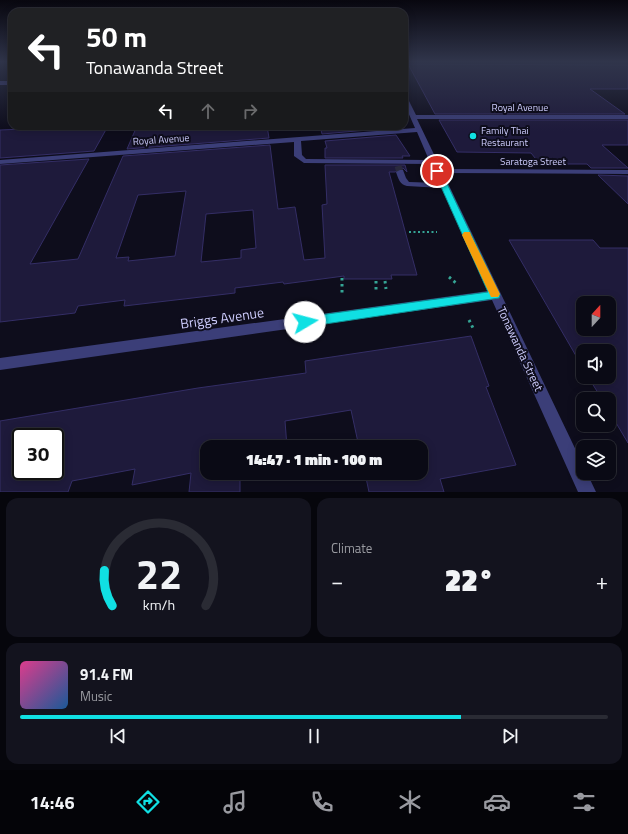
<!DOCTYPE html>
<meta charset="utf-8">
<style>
body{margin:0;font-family:"Titillium Web",sans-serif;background:#13131e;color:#f1f3f6;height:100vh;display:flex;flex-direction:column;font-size:15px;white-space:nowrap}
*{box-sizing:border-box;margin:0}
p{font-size:13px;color:#999aa0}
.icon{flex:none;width:22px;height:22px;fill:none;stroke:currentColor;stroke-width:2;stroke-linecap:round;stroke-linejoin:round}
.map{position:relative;height:492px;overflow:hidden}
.sheet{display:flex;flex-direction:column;gap:6px;padding:6px;background:#06060c;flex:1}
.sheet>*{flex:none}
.banner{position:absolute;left:8px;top:8px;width:400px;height:122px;border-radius:12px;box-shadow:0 2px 10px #0003,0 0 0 1px #2a2b34;background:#202124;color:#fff;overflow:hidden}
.needle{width:26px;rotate:21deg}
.controls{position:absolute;left:576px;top:296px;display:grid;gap:8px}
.controls a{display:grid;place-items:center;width:40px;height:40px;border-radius:8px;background:#0a0a15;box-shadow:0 2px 10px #0003,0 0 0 1px #2a2b34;font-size:20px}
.speed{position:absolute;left:12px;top:428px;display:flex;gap:8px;font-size:20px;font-weight:700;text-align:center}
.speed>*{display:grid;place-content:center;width:52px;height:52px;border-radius:50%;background:#0a0a15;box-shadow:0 2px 10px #0003,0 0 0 1px #2a2b34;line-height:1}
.speed .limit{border:2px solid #111;border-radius:6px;background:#fff;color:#111}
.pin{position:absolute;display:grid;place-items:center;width:34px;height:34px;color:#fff;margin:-17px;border:2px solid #fff;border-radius:50%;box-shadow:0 1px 4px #0007}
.me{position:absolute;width:44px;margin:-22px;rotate:82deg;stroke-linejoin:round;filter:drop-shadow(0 0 3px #0008)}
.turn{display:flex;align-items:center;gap:14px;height:84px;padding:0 12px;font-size:18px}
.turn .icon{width:52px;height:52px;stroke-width:2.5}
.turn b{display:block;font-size:28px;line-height:34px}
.lanes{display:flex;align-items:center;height:38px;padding:0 12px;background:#0003;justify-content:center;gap:20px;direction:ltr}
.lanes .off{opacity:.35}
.big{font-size:30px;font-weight:800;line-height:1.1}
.sheet .widget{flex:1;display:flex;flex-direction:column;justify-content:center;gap:6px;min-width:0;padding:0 14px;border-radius:12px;background:#13131e}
.sheet .dial{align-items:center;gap:0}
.dial svg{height:104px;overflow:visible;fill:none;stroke:#2a2b34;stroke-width:7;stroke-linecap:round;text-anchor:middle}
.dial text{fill:#f1f3f6;stroke:none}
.song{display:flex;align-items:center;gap:12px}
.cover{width:48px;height:48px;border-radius:6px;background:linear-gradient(135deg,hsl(330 70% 55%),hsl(210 70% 35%))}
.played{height:4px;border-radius:2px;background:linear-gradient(90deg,#10e0e3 75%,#2a2b34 75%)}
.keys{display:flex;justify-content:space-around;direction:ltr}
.heat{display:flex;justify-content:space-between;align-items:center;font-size:22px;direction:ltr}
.sheet .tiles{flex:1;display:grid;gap:6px;grid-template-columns:1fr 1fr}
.widget:last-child{grid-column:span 2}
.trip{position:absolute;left:200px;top:440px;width:228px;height:40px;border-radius:12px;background:#0a0a15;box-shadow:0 2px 10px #0003,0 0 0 1px #2a2b34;font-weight:800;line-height:40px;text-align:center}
.menu{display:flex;height:64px;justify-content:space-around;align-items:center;background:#040408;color:#999aa0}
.menu .icon{width:28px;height:28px}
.menu .selected{color:#10e0e3}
.menu b{font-size:18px;color:#f1f3f6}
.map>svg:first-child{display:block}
.building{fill:#1e1a3b;stroke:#342e66;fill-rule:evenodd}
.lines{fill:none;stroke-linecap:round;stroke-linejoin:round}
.minor-tunnel{stroke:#2a2a3d;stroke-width:7;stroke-dasharray:7 3.5;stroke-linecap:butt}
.path-far1{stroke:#35a595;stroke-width:2;stroke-dasharray:2 2.5;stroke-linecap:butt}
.path{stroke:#35a595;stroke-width:3;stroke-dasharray:2.5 3.5;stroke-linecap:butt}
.minor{fill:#3b3e78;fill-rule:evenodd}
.route{fill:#10e0e3;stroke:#0a9294}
.slow{fill:#f59e0b}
.poi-dot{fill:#10e0e3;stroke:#0e0d1c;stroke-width:1.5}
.labels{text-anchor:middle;stroke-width:4;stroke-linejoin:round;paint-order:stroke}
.far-street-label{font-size:10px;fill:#cccbfb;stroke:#0e0d1c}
.far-poi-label{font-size:10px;fill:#cccbfb;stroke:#0e0d1c;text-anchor:start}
.street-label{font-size:12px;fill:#cccbfb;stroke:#0e0d1c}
.near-street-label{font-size:14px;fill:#cccbfb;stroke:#0e0d1c}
</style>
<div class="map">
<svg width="628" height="492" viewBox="0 0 628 492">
<rect width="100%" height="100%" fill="#0e0d1c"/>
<path class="building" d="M408 64 628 65V89H590L625 114H435Z
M439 120H628V145H602L628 168H591L587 164H540L531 153 457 152Z
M92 126H108L94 151 0 158V130Z
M137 126H267L269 138 127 149Z
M320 126H390L391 128 322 134Z
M396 135 410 156H402L403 158H325V148H327L325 141Z
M270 145 278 209 295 207 304 260 325 258 322 205 327 204 325 165H405L407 172 403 168 395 172H389L417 275H391L392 279H344V276L284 284 283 282 235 288V293L124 306 125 300 78 306 75 313 0 322V165L89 159 30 264 78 259 123 156ZM186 191 175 256 128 261 129 257 116 258 138 195ZM253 210 256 248 241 250V258L201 262 206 214Z
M598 175 628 176V204Z
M509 240H593L600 248H628V443L609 411V399H602L588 377H609V351H583V368ZM583 303H609V329H583Z
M471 336 489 386 486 387 516 465 440 479 444 492H369L365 473H421V447H359L351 410 285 421 287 447H207V473H246L240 474V492H189L191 473 132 485 135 469 72 481 68 492H0V421L198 388 306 373 305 361ZM21 437H55V471H21Z"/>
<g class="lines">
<path class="minor-tunnel" d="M398 166 400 172"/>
<path class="path-far1" d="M409 232H437"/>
<path class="path" d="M449 277 456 283
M342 278V294
M376 281V290
M385 281 386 289
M469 320 474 330"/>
<path class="minor" d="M0 81H12V85H0Z
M404 95 407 97 416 115H628V119H417L441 169 628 170V174L443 173 583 465V473H587L596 492H578L492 300 0 370V358L488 291 442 188 407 186C400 185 398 178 396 172L400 170H403L406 178 409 182 440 183 431 164 304 163 294 156V142L0 164V160L415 128 404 103ZM417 132 429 160 306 159 302 155 301 141Z"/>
</g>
<linearGradient id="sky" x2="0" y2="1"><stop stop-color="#08070f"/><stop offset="0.47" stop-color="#30354b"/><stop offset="1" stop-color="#30354b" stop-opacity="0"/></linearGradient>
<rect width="628" height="131" fill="url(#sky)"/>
<path class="route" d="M435 170 441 171 500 295 499 298 305 327 301 325 299 322 301 318 305 317 488 292 434 171Z"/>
<path class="slow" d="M464 232H470L471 235 500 294 498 297H491L462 235Z"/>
<circle class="poi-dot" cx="473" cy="136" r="4"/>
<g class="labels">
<g class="far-street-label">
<text x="520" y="111">Royal Avenue</text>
<text transform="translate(161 139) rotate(-4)" y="4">Royal Avenue</text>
<text x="533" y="165">Saratoga Street</text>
</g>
<g class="far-poi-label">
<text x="481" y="134">Family Thai<tspan x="481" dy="12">Restaurant</tspan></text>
</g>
<g class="street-label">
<text transform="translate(520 349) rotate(65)" y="4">Tonawanda Street</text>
</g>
<g class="near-street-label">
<text transform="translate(222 318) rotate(-8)" y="5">Briggs Avenue</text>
</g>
</g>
</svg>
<div class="controls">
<a><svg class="needle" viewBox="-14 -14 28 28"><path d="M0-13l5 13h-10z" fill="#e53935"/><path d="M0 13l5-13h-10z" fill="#999aa0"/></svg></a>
<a><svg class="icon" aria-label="sound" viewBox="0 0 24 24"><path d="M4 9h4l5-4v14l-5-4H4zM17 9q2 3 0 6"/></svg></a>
<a><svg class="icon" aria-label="search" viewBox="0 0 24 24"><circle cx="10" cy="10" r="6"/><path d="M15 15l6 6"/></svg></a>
<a><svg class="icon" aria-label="layers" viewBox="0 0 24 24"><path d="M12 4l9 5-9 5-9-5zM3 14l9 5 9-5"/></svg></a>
</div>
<div class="speed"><div class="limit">30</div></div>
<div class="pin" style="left:437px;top:171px;background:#d93025"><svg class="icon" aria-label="arrive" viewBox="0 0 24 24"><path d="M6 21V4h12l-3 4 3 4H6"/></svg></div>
<svg class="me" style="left:305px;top:322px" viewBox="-20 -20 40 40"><circle r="19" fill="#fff"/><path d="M0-13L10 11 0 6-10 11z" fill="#10e0e3"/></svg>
<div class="trip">14:47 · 1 min · 100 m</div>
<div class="banner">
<div class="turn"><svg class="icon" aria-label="left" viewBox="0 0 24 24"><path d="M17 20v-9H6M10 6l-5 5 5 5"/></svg><div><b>50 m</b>Tonawanda Street</div></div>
<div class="lanes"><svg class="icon" aria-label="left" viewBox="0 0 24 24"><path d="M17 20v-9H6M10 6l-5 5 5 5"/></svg><svg class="icon off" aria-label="ahead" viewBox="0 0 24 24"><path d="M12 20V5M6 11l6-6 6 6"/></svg><svg class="icon off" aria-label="right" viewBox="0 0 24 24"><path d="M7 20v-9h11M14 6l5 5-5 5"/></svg></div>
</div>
</div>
<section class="sheet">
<div class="tiles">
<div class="widget dial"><svg viewBox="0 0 100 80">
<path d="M14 69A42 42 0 1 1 86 69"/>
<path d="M14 69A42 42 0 0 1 8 42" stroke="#10e0e3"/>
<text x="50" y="56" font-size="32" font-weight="700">22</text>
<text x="50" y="72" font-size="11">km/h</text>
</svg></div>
<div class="widget"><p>Climate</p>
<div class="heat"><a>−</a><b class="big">22°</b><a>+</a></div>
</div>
<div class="widget">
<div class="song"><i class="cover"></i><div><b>91.4 FM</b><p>Music</p></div></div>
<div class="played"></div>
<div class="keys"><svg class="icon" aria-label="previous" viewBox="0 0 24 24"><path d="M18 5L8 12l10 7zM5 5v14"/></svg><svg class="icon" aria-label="pause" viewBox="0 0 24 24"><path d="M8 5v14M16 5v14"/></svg><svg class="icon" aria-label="next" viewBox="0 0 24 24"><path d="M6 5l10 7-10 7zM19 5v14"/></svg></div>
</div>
</div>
</section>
<nav class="menu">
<b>14:46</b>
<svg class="icon selected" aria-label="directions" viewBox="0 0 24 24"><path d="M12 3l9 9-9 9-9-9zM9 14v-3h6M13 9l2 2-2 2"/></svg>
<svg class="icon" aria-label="music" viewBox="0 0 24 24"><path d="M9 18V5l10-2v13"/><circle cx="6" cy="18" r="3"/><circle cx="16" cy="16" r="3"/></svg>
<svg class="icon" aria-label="phone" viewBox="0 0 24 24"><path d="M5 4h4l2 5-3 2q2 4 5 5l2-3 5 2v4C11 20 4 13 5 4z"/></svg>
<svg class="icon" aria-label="climate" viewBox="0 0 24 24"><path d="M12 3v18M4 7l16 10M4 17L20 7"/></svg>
<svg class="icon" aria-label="car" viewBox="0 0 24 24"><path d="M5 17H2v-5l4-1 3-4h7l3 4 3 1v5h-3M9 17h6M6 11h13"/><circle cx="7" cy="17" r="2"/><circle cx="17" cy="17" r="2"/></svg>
<svg class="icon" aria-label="filters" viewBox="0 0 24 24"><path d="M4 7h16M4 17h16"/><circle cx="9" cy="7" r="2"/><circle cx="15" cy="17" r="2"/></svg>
</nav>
